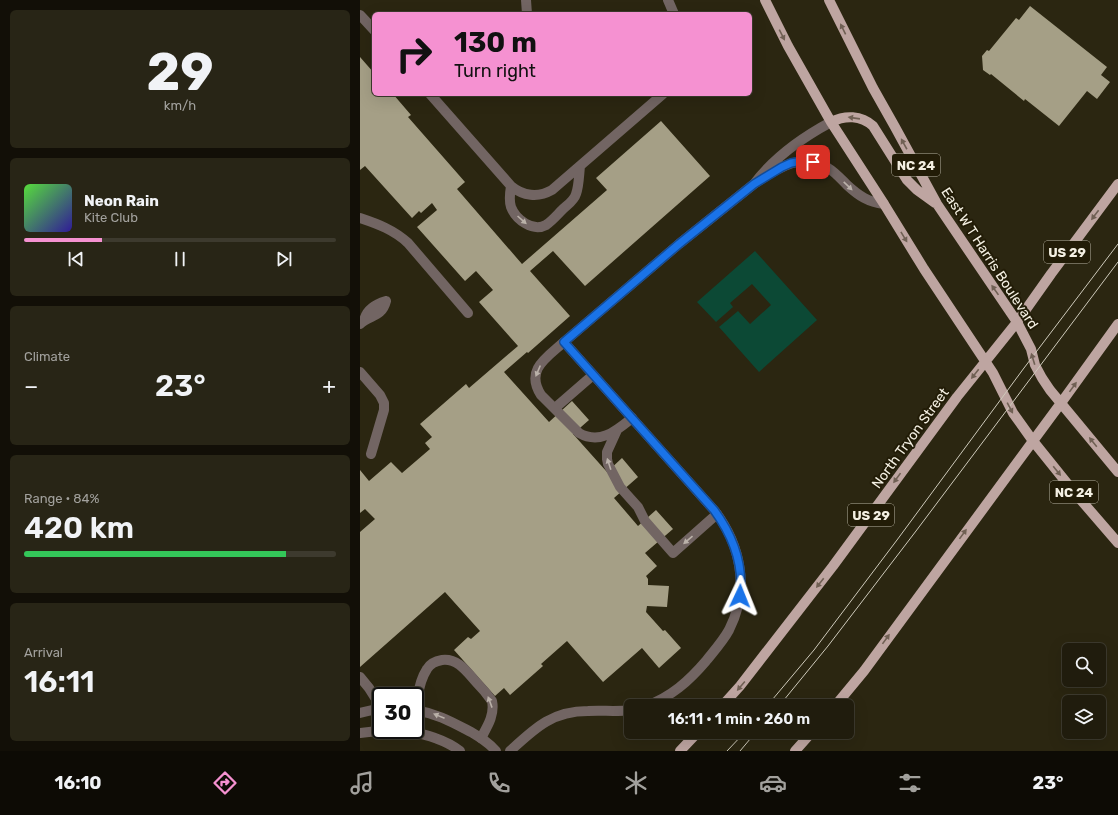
<!DOCTYPE html>
<meta charset="utf-8">
<style>
body{margin:0;font-family:Rubik,sans-serif;background:#282516;color:#f1f3f6;height:100vh;display:flex;flex-direction:column;font-size:15px;white-space:nowrap}
*{box-sizing:border-box;margin:0}
p{font-size:13px;color:#a2a19d}
.icon{flex:none;width:22px;height:22px;fill:none;stroke:currentColor;stroke-width:2;stroke-linecap:round;stroke-linejoin:round}
.map{position:relative;flex:1;overflow:hidden}
.details{display:flex;flex-direction:column;gap:10px;padding:10px;background:#120f07;width:360px}
.details>*{flex:none}
.banner{position:absolute;left:12px;top:12px;width:380px;height:84px;border-radius:6px;box-shadow:0 4px 16px #0002,0 0 0 1px #3d3a2e;background:#f591d1;color:#111;overflow:hidden}
.buttons{position:absolute;left:702px;top:643px;display:grid;gap:8px}
.buttons a{display:grid;place-items:center;width:44px;height:44px;border-radius:6px;background:#201c0d;box-shadow:0 4px 16px #0002,0 0 0 1px #3d3a2e;font-size:20px}
.speed{position:absolute;left:12px;top:687px;display:flex;gap:8px;font-size:20px;font-weight:700;text-align:center}
.speed>*{display:grid;place-content:center;width:52px;height:52px;border-radius:50%;background:#201c0d;box-shadow:0 4px 16px #0002,0 0 0 1px #3d3a2e;line-height:1}
.speed .limit{border:2px solid #111;border-radius:6px;background:#fff;color:#111}
.pin{position:absolute;display:grid;place-items:center;width:34px;height:34px;color:#fff;margin:-17px;border-radius:8px;box-shadow:0 2px 6px #0006}
.me{position:absolute;width:44px;margin:-22px;rotate:2deg;stroke-linejoin:round;filter:drop-shadow(0 0 3px #0008)}
.turn{display:flex;align-items:center;gap:14px;height:84px;padding:0 16px;font-size:18px}
.turn .icon{width:52px;height:52px;stroke-width:2.5}
.turn b{display:block;font-size:28px;line-height:34px}
.big{font-size:30px;font-weight:600;line-height:1.1}
.details .tile{flex:1;display:flex;flex-direction:column;justify-content:center;gap:6px;min-width:0;padding:0 14px;border-radius:6px;background:#282516}
.details .dial{align-items:center;gap:0}
.dial b{font-size:52px;line-height:1}
.song{display:flex;align-items:center;gap:12px}
.cover{width:48px;height:48px;border-radius:6px;background:linear-gradient(135deg,hsl(110 70% 55%),hsl(250 70% 35%))}
.played{height:4px;border-radius:2px;background:linear-gradient(90deg,#f591d1 25%,#3d3a2e 25%)}
.keys{display:flex;justify-content:space-around;direction:ltr}
.heat{display:flex;justify-content:space-between;align-items:center;font-size:22px;direction:ltr}
.charge{height:6px;border-radius:3px;background:linear-gradient(90deg,#34c759 84%,#3d3a2e 0)}
.trip{position:absolute;left:264px;top:699px;width:230px;height:40px;border-radius:6px;background:#201c0d;box-shadow:0 4px 16px #0002,0 0 0 1px #3d3a2e;font-weight:600;line-height:40px;text-align:center}
.tabs{display:flex;height:64px;justify-content:space-around;align-items:center;background:#0d0b05;color:#a2a19d}
.tabs .icon{width:28px;height:28px}
.tabs .on{color:#f591d1}
.tabs b{font-size:18px;color:#f1f3f6}
main{display:flex;flex:1;min-height:0}
.map>svg:first-child{display:block}
.green{fill:#0c4935}
.building{fill:#a59f86}
.lines{fill:none;stroke-linecap:round;stroke-linejoin:round}
.service{stroke:#726563;stroke-width:10}
.minor{stroke:#726563;stroke-width:10}
.primary{stroke:#bea5a1;stroke-width:10}
.tram{stroke:#cecabb;stroke-width:1}
.oneway{fill:#706054}
.oneway2{fill:#bab1a9}
.route-casing{stroke:#114b97;stroke-width:10}
.route{stroke:#1a73e8;stroke-width:7}
.labels{text-anchor:middle;stroke-width:4;stroke-linejoin:round;paint-order:stroke}
.shield{fill:#221c07;stroke:#b5b0a1;stroke-width:1}
.shield-label{font-size:13px;font-weight:bold;fill:#f4f0e3}
.street-label{font-size:14px;fill:#f4f0e3;stroke:#221c07}
</style>
<main>
<section class="details">
<div class="tile dial"><b>29</b><p>km/h</p></div>
<div class="tile">
<div class="song"><i class="cover"></i><div><b>Neon Rain</b><p>Kite Club</p></div></div>
<div class="played"></div>
<div class="keys"><svg class="icon" aria-label="previous" viewBox="0 0 24 24"><path d="M18 5L8 12l10 7zM5 5v14"/></svg><svg class="icon" aria-label="pause" viewBox="0 0 24 24"><path d="M8 5v14M16 5v14"/></svg><svg class="icon" aria-label="next" viewBox="0 0 24 24"><path d="M6 5l10 7-10 7zM19 5v14"/></svg></div>
</div>
<div class="tile"><p>Climate</p>
<div class="heat"><a>−</a><b class="big">23°</b><a>+</a></div>
</div>
<div class="tile"><p>Range · 84%</p><b class="big">420 km</b><div class="charge"></div></div>
<div class="tile"><p>Arrival</p><b class="big">16:11</b></div>
</section>
<div class="map">
<svg width="758" height="751" viewBox="0 0 758 751">
<rect width="100%" height="100%" fill="#2b2611"/>
<path class="green" d="M395 251 457 320 399 372 359 327 378 311 390 324 411 305 392 284 370 303 373 307 356 322 337 302Z"/>
<path class="building" d="M670 6 747 67 741 75 750 82 737 99 727 91 699 126 665 99 664 101 631 74 630 75 623 70 622 56 627 50 629 51 656 18 659 20Z
M0 57 14 73V94H33L51 115 48 117 105 182 97 189 162 264 247 190 236 178 301 121 350 176 225 286 193 251 170 271 210 316 168 353 167 352 144 372 189 422 212 401 229 420 213 434 247 472 262 458 278 477 254 498 278 526 296 510 313 529 285 553 297 566 286 576 288 579V585L309 586 307 607 287 606 286 612 303 631 305 630 321 648 299 668 282 648 243 682 207 641 181 664 183 666 150 695 144 688 135 696 94 650 108 637 111 639 120 631 85 592 0 667V532L15 519 5 509 0 513V470L9 481 31 462 42 473 70 449 65 443 72 437 60 424 106 384 109 388 158 346 119 302 133 290 116 271 105 281 57 227 77 210 72 203 61 213 59 211 52 218 5 166 0 170Z"/>
<g class="lines">
<path class="service" d="M166 0 167 14
M308 0 314 14
M0 15 14 30
M70 94 151 186C163 196 178 198 192 190L303 94
M151 186C150 192 149 201 151 207 156 220 173 232 186 225 192 221 197 215 202 210 207 205 214 201 216 194 219 186 219 175 220 166
M0 218C18 224 34 230 48 243L108 313
M4 321C6 310 16 304 26 301
M0 324C10 315 22 317 26 301
M204 342C186 358 165 370 181 395L219 433C240 445 256 431 272 418
M0 372 20 395 24 403V410L11 454
M195 408 233 375
M257 430 247 452V459L248 464 260 487 278 507 285 521 313 553 357 514
M0 677 9 688 21 707
M57 733C57 712 55 688 67 669 70 664 76 661 82 660 98 658 107 672 116 682 122 688 127 694 132 701 135 715 127 727 121 738"/>
<path class="minor" d="M471 122C443 137 413 159 394 184 417 169 441 151 468 168 475 172 481 179 487 185 499 196 508 202 524 204
M286 706C311 697 329 681 346 661 354 651 363 641 369 630 390 589 381 545 354 510L204 342 319 244 394 184
M55 710C78 714 90 721 111 732 121 738 128 742 136 751
M0 713 21 708
M41 730C62 733 83 738 100 751
M0 733 26 730
M150 751C175 728 192 711 228 711 242 710 256 712 271 710"/>
<path class="primary" d="M405 0 428 46 471 122 524 204 564 269 633 373 653 413 673 441 714 492 758 543
M469 0 513 88 535 127 577 204 657 322 671 349 675 365 682 378 690 390 758 472
M471 122C485 115 501 115 513 126L547 180 557 190 575 203
M362 706 380 686 473 566 597 397 657 322 691 274 758 184
M475 706 504 671 673 441 701 403 758 324
M320 751 338 732
M435 751 452 732"/>
<path class="tram" d="M407 706 454 650 537 540 664 368 758 244
M419 706 468 646 556 531 758 262
M367 751 385 732
M380 751 396 732"/>
</g>
<defs><path id="oneway-solid" d="M-6-.8H1V-3.2L6.5 0L1 3.2V.8H-6Z"/></defs>
<g class="oneway">
<use href="#oneway-solid" transform="translate(483 29) rotate(-116)"/>
<use href="#oneway-solid" transform="translate(422 35) rotate(63)"/>
<use href="#oneway-solid" transform="translate(494 118) rotate(-172)"/>
<use href="#oneway-solid" transform="translate(544 144) rotate(-119)"/>
<use href="#oneway-solid" transform="translate(735 215) rotate(127)"/>
<use href="#oneway-solid" transform="translate(544 237) rotate(59)"/>
<use href="#oneway-solid" transform="translate(635 290) rotate(-125)"/>
<use href="#oneway-solid" transform="translate(673 359) rotate(-107)"/>
<use href="#oneway-solid" transform="translate(615 374) rotate(128)"/>
<use href="#oneway-solid" transform="translate(713 387) rotate(-54)"/>
<use href="#oneway-solid" transform="translate(650 408) rotate(62)"/>
<use href="#oneway-solid" transform="translate(733 442) rotate(-129)"/>
<use href="#oneway-solid" transform="translate(697 471) rotate(51)"/>
<use href="#oneway-solid" transform="translate(537 478) rotate(126)"/>
<use href="#oneway-solid" transform="translate(603 534) rotate(-54)"/>
<use href="#oneway-solid" transform="translate(460 583) rotate(128)"/>
<use href="#oneway-solid" transform="translate(526 639) rotate(-54)"/>
<use href="#oneway-solid" transform="translate(381 686) rotate(130)"/>
</g>
<g class="oneway2">
<use href="#oneway-solid" transform="translate(488 186) rotate(44)"/>
<use href="#oneway-solid" transform="translate(162 220) rotate(42)"/>
<use href="#oneway-solid" transform="translate(178 371) rotate(113)"/>
<use href="#oneway-solid" transform="translate(249 464) rotate(-108)"/>
<use href="#oneway-solid" transform="translate(328 540) rotate(139)"/>
<use href="#oneway-solid" transform="translate(130 702) rotate(-110)"/>
<use href="#oneway-solid" transform="translate(79 716) rotate(-158)"/>
</g>
<g class="lines">
<g class="route-casing">
<path id="route" d="M380 596C384 564 373 536 354 510L204 342 319 244 394 184 422 167 431 163 442 161 453 162"/>
</g>
<use href="#route" class="route"/>
</g>
<g class="labels">
<g class="shield">
<rect x="532" y="154" width="48" height="22" rx="3"/>
<rect x="684" y="241" width="46" height="22" rx="3"/>
<rect x="690" y="481" width="48" height="22" rx="3"/>
<rect x="488" y="504" width="46" height="22" rx="3"/>
</g>
<g class="shield-label">
<text x="556" y="170">NC 24</text>
<text x="707" y="257">US 29</text>
<text x="714" y="497">NC 24</text>
<text x="511" y="520">US 29</text>
</g>
<g class="street-label">
<text transform="translate(630 258) rotate(57)" y="5">East W T Harris Boulevard</text>
<text transform="translate(550 438) rotate(-54)" y="5">North Tryon Street</text>
</g>
</g>
</svg>
<div class="buttons">
<a><svg class="icon" aria-label="search" viewBox="0 0 24 24"><circle cx="10" cy="10" r="6"/><path d="M15 15l6 6"/></svg></a>
<a><svg class="icon" aria-label="layers" viewBox="0 0 24 24"><path d="M12 4l9 5-9 5-9-5zM3 14l9 5 9-5"/></svg></a>
</div>
<div class="speed"><div class="limit">30</div></div>
<div class="pin" style="left:453px;top:162px;background:#d93025"><svg class="icon" aria-label="arrive" viewBox="0 0 24 24"><path d="M6 21V4h12l-3 4 3 4H6"/></svg></div>
<svg class="me" style="left:380px;top:596px" viewBox="-20 -20 40 40"><path d="M0-17L14 15 0 8-14 15z" fill="#1a73e8" stroke="#fff" stroke-width="4"/></svg>
<div class="trip">16:11 · 1 min · 260 m</div>
<div class="banner">
<div class="turn"><svg class="icon" aria-label="right" viewBox="0 0 24 24"><path d="M7 20v-9h11M14 6l5 5-5 5"/></svg><div><b>130 m</b>Turn right</div></div>
</div>
</div>
</main>
<nav class="tabs">
<b>16:10</b>
<svg class="icon on" aria-label="directions" viewBox="0 0 24 24"><path d="M12 3l9 9-9 9-9-9zM9 14v-3h6M13 9l2 2-2 2"/></svg>
<svg class="icon" aria-label="music" viewBox="0 0 24 24"><path d="M9 18V5l10-2v13"/><circle cx="6" cy="18" r="3"/><circle cx="16" cy="16" r="3"/></svg>
<svg class="icon" aria-label="phone" viewBox="0 0 24 24"><path d="M5 4h4l2 5-3 2q2 4 5 5l2-3 5 2v4C11 20 4 13 5 4z"/></svg>
<svg class="icon" aria-label="climate" viewBox="0 0 24 24"><path d="M12 3v18M4 7l16 10M4 17L20 7"/></svg>
<svg class="icon" aria-label="car" viewBox="0 0 24 24"><path d="M5 17H2v-5l4-1 3-4h7l3 4 3 1v5h-3M9 17h6M6 11h13"/><circle cx="7" cy="17" r="2"/><circle cx="17" cy="17" r="2"/></svg>
<svg class="icon" aria-label="filters" viewBox="0 0 24 24"><path d="M4 7h16M4 17h16"/><circle cx="9" cy="7" r="2"/><circle cx="15" cy="17" r="2"/></svg>
<b>23°</b>
</nav>
